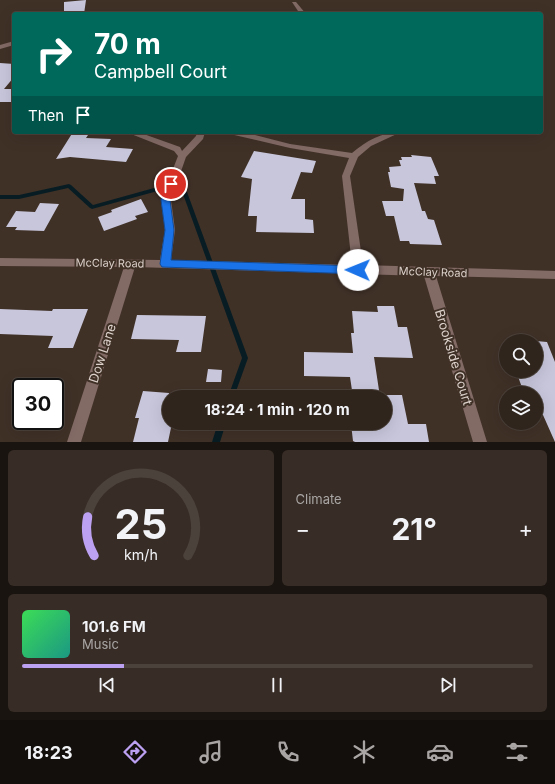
<!DOCTYPE html>
<meta charset="utf-8">
<style>
body{margin:0;font-family:Inter,sans-serif;background:#382d26;color:#f1f3f6;height:100vh;display:flex;flex-direction:column;font-size:15px;white-space:nowrap}
*{box-sizing:border-box;margin:0}
p{font-size:13px;color:#a8a5a4}
.icon{flex:none;width:22px;height:22px;fill:none;stroke:currentColor;stroke-width:2;stroke-linecap:round;stroke-linejoin:round}
.map{position:relative;height:442px;overflow:hidden}
.side{display:flex;flex-direction:column;gap:8px;padding:8px;background:#1a1410;flex:1}
.side>*{flex:none}
.hud{position:absolute;left:12px;top:12px;width:531px;height:122px;border-radius:4px;box-shadow:0 4px 16px #0002,0 0 0 1px #4b423b;background:#00695c;color:#fff;overflow:hidden}
.controls{position:absolute;left:499px;top:334px;display:grid;gap:8px}
.controls a{display:grid;place-items:center;width:44px;height:44px;border-radius:50%;background:#30251d;box-shadow:0 4px 16px #0002,0 0 0 1px #4b423b;font-size:20px}
.speed{position:absolute;left:12px;top:378px;display:flex;gap:8px;font-size:20px;font-weight:700;text-align:center}
.speed>*{display:grid;place-content:center;width:52px;height:52px;border-radius:50%;background:#30251d;box-shadow:0 4px 16px #0002,0 0 0 1px #4b423b;line-height:1}
.speed .limit{border:2px solid #111;border-radius:6px;background:#fff;color:#111}
.pin{position:absolute;display:grid;place-items:center;width:34px;height:34px;color:#fff;margin:-17px;border:2px solid #fff;border-radius:50%;box-shadow:0 1px 4px #0007}
.me{position:absolute;width:44px;margin:-22px;rotate:271deg;stroke-linejoin:round;filter:drop-shadow(0 0 3px #0008)}
.turn{display:flex;align-items:center;gap:14px;height:84px;padding:0 16px;font-size:18px}
.turn .icon{width:52px;height:52px;stroke-width:2.5}
.turn b{display:block;font-size:28px;line-height:34px}
.then{display:flex;align-items:center;height:38px;padding:0 16px;background:#0003;gap:8px;font-size:15px}
.big{font-size:30px;font-weight:700;line-height:1.1}
.side .tile{flex:1;display:flex;flex-direction:column;justify-content:center;gap:6px;min-width:0;padding:0 14px;border-radius:6px;background:#382d26}
.side .dial{align-items:center;gap:0}
.dial svg{height:104px;overflow:visible;fill:none;stroke:#4b423b;stroke-width:7;stroke-linecap:round;text-anchor:middle}
.dial text{fill:#f1f3f6;stroke:none}
.song{display:flex;align-items:center;gap:12px}
.cover{width:48px;height:48px;border-radius:6px;background:linear-gradient(135deg,hsl(130 70% 55%),hsl(170 70% 35%))}
.played{height:4px;border-radius:2px;background:linear-gradient(90deg,#bca0f2 20%,#4b423b 20%)}
.keys{display:flex;justify-content:space-around;direction:ltr}
.heat{display:flex;justify-content:space-between;align-items:center;font-size:22px;direction:ltr}
.side .tiles{flex:1;display:grid;gap:8px;grid-template-columns:1fr 1fr}
.tile:last-child{grid-column:span 2}
.trip{position:absolute;left:162px;top:390px;width:230px;height:40px;border-radius:20px;background:#30251d;box-shadow:0 4px 16px #0002,0 0 0 1px #4b423b;font-weight:700;line-height:40px;text-align:center}
.tabs{display:flex;height:64px;justify-content:space-around;align-items:center;background:#130f0c;color:#a8a5a4}
.tabs .icon{width:28px;height:28px}
.tabs .on{color:#bca0f2}
.tabs b{font-size:18px;color:#f1f3f6}
.map>svg:first-child{display:block}
.lines{fill:none;stroke-linecap:round;stroke-linejoin:round}
.stream{fill:#081d23;fill-rule:evenodd}
.building{fill:#c7c6db}
.minor{fill:#826a65;fill-rule:evenodd}
.route{fill:#1a73e8;stroke:#114b97}
.labels{text-anchor:middle;stroke-width:4;stroke-linejoin:round;paint-order:stroke}
.street-label{font-size:11px;fill:#dbd1ca;stroke:#403127}
.near-street-label{font-size:13px;fill:#dbd1ca;stroke:#403127}
</style>
<div class="map">
<svg width="555" height="442" viewBox="0 0 555 442">
<rect width="100%" height="100%" fill="#403127"/>
<g class="lines">
<path class="stream" d="M69 184 71 185 93 205 154 188 187 192 248 358 234 397H228L242 358 183 194 154 192 92 209 90 208 68 188 19 199H0V195H19Z
M218 423H226L220 442H212Z"/>
</g>
<path class="building" d="M86 0 84 14H64V2Z
M0 63 14 64V77L4 89H14V102H0Z
M73 132H90L86 138 111 139 106 147 133 149 126 162 70 157 56 159Z
M254 151 316 161 312 173 301 172 291 199H305V219L313 220 314 233 256 232 257 216H248L252 179 241 177Z
M411 155 431 157 439 176H434L436 184 414 183 422 211H425L428 219 434 220 442 245 410 244 409 241H400L394 216H386L382 201H403L404 189 391 187 388 172H390L389 167 401 166 399 160H402L401 157H412Z
M141 199 148 212 135 216 137 219 104 231 98 217 112 212 111 210Z
M40 203 59 204 44 231 15 230 17 227H6L16 211 35 212Z
M377 306H394L398 327H407L413 358 374 357 380 397H353L350 377 304 376V352L353 353 351 333H354L352 311 378 312Z
M0 309 52 311 53 309H88L73 348H48L53 336 0 334Z
M137 315 206 316 201 352H176L179 340 131 339Z
M536 341 547 342 555 362V442L543 415H541L536 402V393H524L516 371H536Z
M208 369 222 370 221 382H206Z
M143 391 169 393V423H172L168 442H133L139 418H135Z
M385 395H402L408 424H426L429 442H355L353 441 351 424 385 423Z"/>
<g class="lines">
<path class="minor" d="M292 2H296L306 14H300Z
M14 41V45L0 49V45Z
M126 132H138L180 147 182 151 196 136 197 132H205L203 139 186 157 171 200 175 230 171 260 352 265 342 176 349 158 290 148 230 134 229 132H243L290 144 352 153C366 141 382 132 401 132L371 146 358 157 350 176 363 265 555 271V279L436 276 487 442H473L424 276 135 267 81 442H67L124 267 0 266V258L160 260 165 230 161 200 178 156 174 151Z"/>
</g>
<path class="route" d="M168 182H174L176 184 170 200 174 230 171 260 358 266 363 270 358 274 162 267 160 264 165 230 161 200Z"/>
<g class="labels">
<g class="street-label">
<text transform="translate(110 263) rotate(1)" y="4">McClay Road</text>
<text transform="translate(433 272) rotate(2)" y="4">McClay Road</text>
</g>
<g class="near-street-label">
<text transform="translate(102 353) rotate(-72)" y="5">Dow Lane</text>
<text transform="translate(454 357) rotate(73)" y="5">Brookside Court</text>
</g>
</g>
</svg>
<div class="controls">
<a><svg class="icon" aria-label="search" viewBox="0 0 24 24"><circle cx="10" cy="10" r="6"/><path d="M15 15l6 6"/></svg></a>
<a><svg class="icon" aria-label="layers" viewBox="0 0 24 24"><path d="M12 4l9 5-9 5-9-5zM3 14l9 5 9-5"/></svg></a>
</div>
<div class="speed"><div class="limit">30</div></div>
<div class="pin" style="left:171px;top:184px;background:#d93025"><svg class="icon" aria-label="arrive" viewBox="0 0 24 24"><path d="M6 21V4h12l-3 4 3 4H6"/></svg></div>
<svg class="me" style="left:358px;top:270px" viewBox="-20 -20 40 40"><circle r="19" fill="#fff"/><path d="M0-13L10 11 0 6-10 11z" fill="#1a73e8"/></svg>
<div class="trip">18:24 · 1 min · 120 m</div>
<div class="hud">
<div class="turn"><svg class="icon" aria-label="right" viewBox="0 0 24 24"><path d="M7 20v-9h11M14 6l5 5-5 5"/></svg><div><b>70 m</b>Campbell Court</div></div>
<div class="then">Then<svg class="icon" aria-label="arrive" viewBox="0 0 24 24"><path d="M6 21V4h12l-3 4 3 4H6"/></svg></div>
</div>
</div>
<section class="side">
<div class="tiles">
<div class="tile dial"><svg viewBox="0 0 100 80">
<path d="M14 69A42 42 0 1 1 86 69"/>
<path d="M14 69A42 42 0 0 1 9 39" stroke="#bca0f2"/>
<text x="50" y="56" font-size="32" font-weight="700">25</text>
<text x="50" y="72" font-size="11">km/h</text>
</svg></div>
<div class="tile"><p>Climate</p>
<div class="heat"><a>−</a><b class="big">21°</b><a>+</a></div>
</div>
<div class="tile">
<div class="song"><i class="cover"></i><div><b>101.6 FM</b><p>Music</p></div></div>
<div class="played"></div>
<div class="keys"><svg class="icon" aria-label="previous" viewBox="0 0 24 24"><path d="M18 5L8 12l10 7zM5 5v14"/></svg><svg class="icon" aria-label="pause" viewBox="0 0 24 24"><path d="M8 5v14M16 5v14"/></svg><svg class="icon" aria-label="next" viewBox="0 0 24 24"><path d="M6 5l10 7-10 7zM19 5v14"/></svg></div>
</div>
</div>
</section>
<nav class="tabs">
<b>18:23</b>
<svg class="icon on" aria-label="directions" viewBox="0 0 24 24"><path d="M12 3l9 9-9 9-9-9zM9 14v-3h6M13 9l2 2-2 2"/></svg>
<svg class="icon" aria-label="music" viewBox="0 0 24 24"><path d="M9 18V5l10-2v13"/><circle cx="6" cy="18" r="3"/><circle cx="16" cy="16" r="3"/></svg>
<svg class="icon" aria-label="phone" viewBox="0 0 24 24"><path d="M5 4h4l2 5-3 2q2 4 5 5l2-3 5 2v4C11 20 4 13 5 4z"/></svg>
<svg class="icon" aria-label="climate" viewBox="0 0 24 24"><path d="M12 3v18M4 7l16 10M4 17L20 7"/></svg>
<svg class="icon" aria-label="car" viewBox="0 0 24 24"><path d="M5 17H2v-5l4-1 3-4h7l3 4 3 1v5h-3M9 17h6M6 11h13"/><circle cx="7" cy="17" r="2"/><circle cx="17" cy="17" r="2"/></svg>
<svg class="icon" aria-label="filters" viewBox="0 0 24 24"><path d="M4 7h16M4 17h16"/><circle cx="9" cy="7" r="2"/><circle cx="15" cy="17" r="2"/></svg>
</nav>
